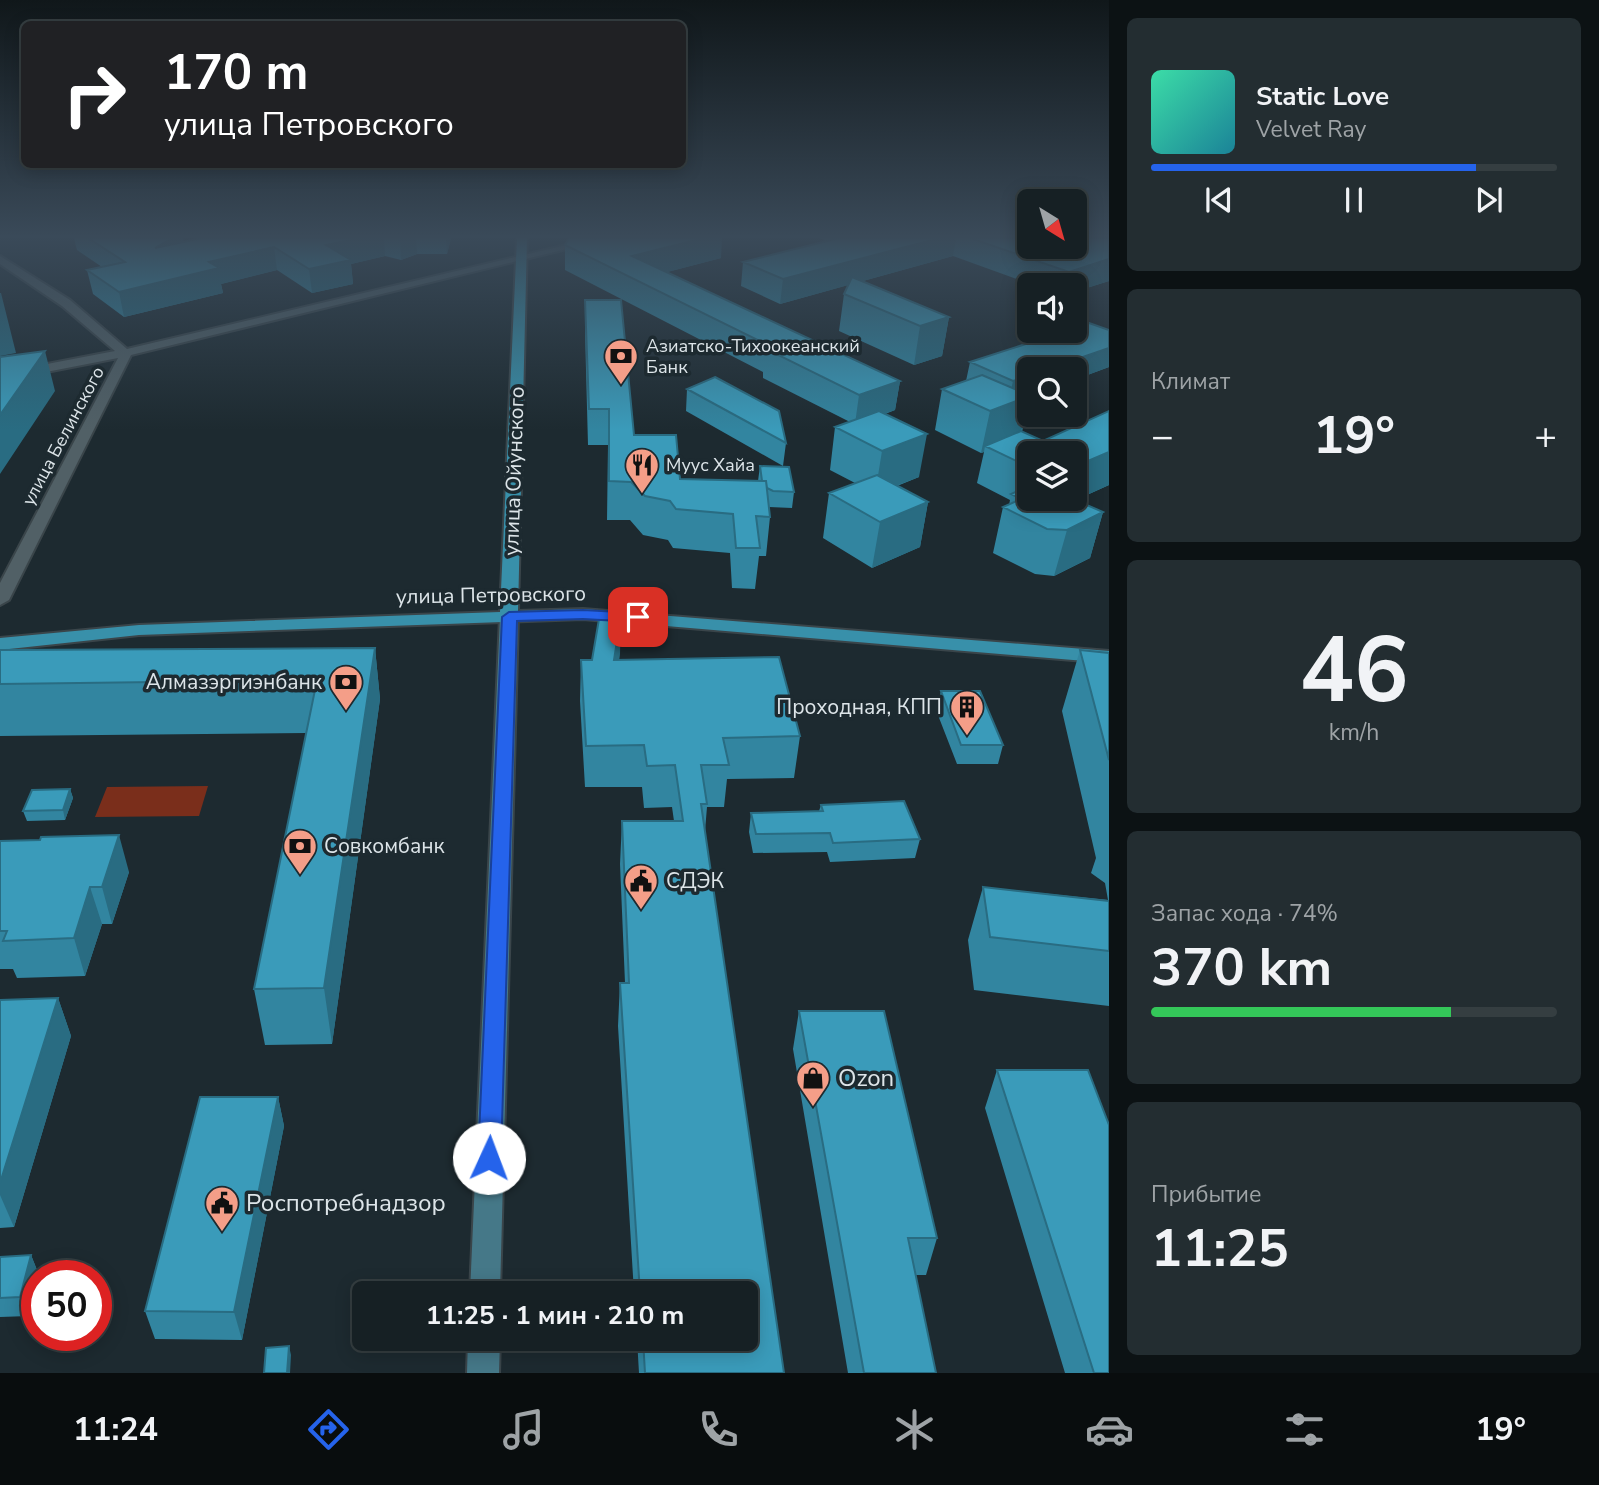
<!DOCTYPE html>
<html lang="ru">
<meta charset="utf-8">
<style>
body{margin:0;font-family:"Nunito Sans",sans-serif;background:#232d31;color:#f1f3f6;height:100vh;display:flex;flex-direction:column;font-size:26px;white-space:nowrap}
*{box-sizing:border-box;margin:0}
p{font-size:23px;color:#9ea3a6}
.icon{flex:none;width:38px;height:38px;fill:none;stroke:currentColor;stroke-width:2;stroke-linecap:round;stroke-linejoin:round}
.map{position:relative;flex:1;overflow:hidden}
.details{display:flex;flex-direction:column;gap:18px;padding:18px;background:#0c1214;width:490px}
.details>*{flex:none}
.guide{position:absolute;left:21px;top:21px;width:665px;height:147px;border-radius:10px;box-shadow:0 4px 18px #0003,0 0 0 2px #353e41;background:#202124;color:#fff;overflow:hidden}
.needle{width:46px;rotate:143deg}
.controls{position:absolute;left:1017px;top:189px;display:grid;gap:14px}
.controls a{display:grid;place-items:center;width:70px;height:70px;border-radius:10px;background:#162024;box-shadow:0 4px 18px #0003,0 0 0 2px #353e41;font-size:35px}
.speed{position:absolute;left:21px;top:1260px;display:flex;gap:14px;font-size:35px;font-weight:700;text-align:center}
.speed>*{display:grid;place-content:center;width:91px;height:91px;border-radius:50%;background:#162024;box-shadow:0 4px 18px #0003,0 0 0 2px #353e41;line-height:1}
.speed .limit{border:10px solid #d22;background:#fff;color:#111}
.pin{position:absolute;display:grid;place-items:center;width:60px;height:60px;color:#fff;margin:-30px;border-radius:14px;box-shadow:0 4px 10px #0006}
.me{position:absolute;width:77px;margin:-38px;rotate:2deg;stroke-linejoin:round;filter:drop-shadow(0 0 5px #0008)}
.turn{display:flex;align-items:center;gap:24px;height:147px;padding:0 28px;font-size:32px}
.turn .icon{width:91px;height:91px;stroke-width:2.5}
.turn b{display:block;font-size:49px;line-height:60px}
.big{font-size:52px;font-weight:700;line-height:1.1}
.details .card{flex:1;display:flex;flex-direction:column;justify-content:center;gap:10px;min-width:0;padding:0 24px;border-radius:10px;background:#232d31}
.details .dial{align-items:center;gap:0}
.dial b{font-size:91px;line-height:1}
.song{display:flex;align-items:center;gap:21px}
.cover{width:84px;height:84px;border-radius:10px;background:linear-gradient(135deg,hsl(160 70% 55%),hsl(190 70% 35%))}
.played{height:7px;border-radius:4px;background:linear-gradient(90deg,#2563eb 80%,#353e41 80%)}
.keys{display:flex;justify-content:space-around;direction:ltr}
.heat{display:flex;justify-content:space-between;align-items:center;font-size:38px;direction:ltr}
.charge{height:10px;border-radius:5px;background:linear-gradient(90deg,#34c759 74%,#353e41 0)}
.trip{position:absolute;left:352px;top:1281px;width:406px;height:70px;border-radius:10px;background:#162024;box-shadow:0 4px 18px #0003,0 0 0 2px #353e41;font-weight:700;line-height:70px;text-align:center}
.menu{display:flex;height:112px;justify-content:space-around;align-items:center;background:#090d0e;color:#9ea3a6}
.menu .icon{width:49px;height:49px}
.menu .on{color:#2563eb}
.menu b{font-size:32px;color:#f1f3f6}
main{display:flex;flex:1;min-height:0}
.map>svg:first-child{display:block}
.green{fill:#7a2e1b}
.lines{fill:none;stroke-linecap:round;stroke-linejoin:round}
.tertiary-casing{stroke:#3a454a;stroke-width:4}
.secondary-casing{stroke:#3a454a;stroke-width:4}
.primary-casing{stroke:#3a454a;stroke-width:4}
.tertiary{fill:#516066;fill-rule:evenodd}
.secondary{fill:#457888;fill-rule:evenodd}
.primary{fill:#3890aa;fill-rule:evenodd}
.wall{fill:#3285a0;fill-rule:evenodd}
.shaded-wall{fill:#296c82}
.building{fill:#3a9bba;stroke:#296c82;stroke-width:2}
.route{fill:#2563eb;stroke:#184099;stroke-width:2}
.labels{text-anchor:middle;stroke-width:7;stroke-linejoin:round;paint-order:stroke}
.far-poi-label{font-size:18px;fill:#dde5e9;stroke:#1d2a30;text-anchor:start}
.far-street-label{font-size:18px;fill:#dde5e9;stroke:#1d2a30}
.street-label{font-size:21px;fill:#dde5e9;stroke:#1d2a30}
.poi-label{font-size:21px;fill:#dde5e9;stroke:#1d2a30;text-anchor:end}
.near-poi-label{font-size:24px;fill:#dde5e9;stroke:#1d2a30;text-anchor:start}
</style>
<main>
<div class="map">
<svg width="1109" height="1373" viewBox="0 0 1109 1373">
<rect width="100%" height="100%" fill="#1d2a30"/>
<path class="green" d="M208 786 199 816 95 817 107 787Z"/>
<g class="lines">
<g class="tertiary-casing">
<path id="tertiary" d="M596 238H612L131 355 9 600 0 605V583L118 358 0 381V373L115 351 62 306 0 264V256L70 300 127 349Z"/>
</g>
<g class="secondary-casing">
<path id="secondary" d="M509 612 518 617 500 1293H470L500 617Z
M468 1339H500L499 1373H467Z"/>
</g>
<g class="primary-casing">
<path id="primary" d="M517 238H527L518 611 583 609 1109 651V663L583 619 139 635 0 650V638L139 625 500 612Z"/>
</g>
<use href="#tertiary" class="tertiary"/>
<use href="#secondary" class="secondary"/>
<use href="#primary" class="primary"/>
</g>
<path class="wall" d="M74 238H183V242L202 238H451L447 254H417L401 260 385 256 351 264 353 284 312 293 277 270 221 284 223 293 124 317 93 294 87 270 102 267 77 250Z
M819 238H1029L1109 281 1074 292V285H1033L953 256 863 281 949 317 942 356 914 365 839 331 844 294 848 285 780 304 741 286 743 262 827 241Z
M565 245 721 258 667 272 900 381 895 410 885 414 919 477 897 486 928 502 920 547 872 568 823 538 829 493 855 483 830 470 835 427 850 422 763 378V372L565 270Z
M585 300 634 435 680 479 758 481 760 466 794 492 792 508 769 507 770 517 766 556H759L755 589 732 588 730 553 673 548 668 540 643 535 630 520H607L608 445H588L585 333Z
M970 362 1109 367 1074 380V369H1029V400L1022 432 1043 441 1109 411V485L1076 500 1103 512 1090 558 1054 576 1035 574 993 553 1003 507 1009 505 1010 500 977 483 984 452 981 453 935 430 942 389 966 381ZM1029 453 1074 499H1029Z
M687 389 786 443 783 466 686 411Z
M621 615 619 660 800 736 794 778 727 779 724 807H707L705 831 784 1373H639L637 1339H746V1293H634L618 1026 620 983H625L620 864 622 821H674L672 807 644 808 642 787H585L580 701 581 660H592Z
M375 648 380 699 332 1044 265 1045 254 989 306 733 0 736V650Z
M1080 650 1109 653V1006L974 990 968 940 983 887 1108 900 1105 883 1091 873 1096 858 1062 711Z
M941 691 1003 745 998 764H957L936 710Z
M70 789 73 798 65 820 27 821 23 811Z
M821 805 920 839 915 858 830 862 827 852 753 853 749 832 751 813 819 811Z
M0 841 129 872 112 924H102L85 976 17 978 13 969H0Z
M58 998 71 1036 14 1227 0 1228V1000Z
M799 1011 937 1238 926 1275H916L936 1373H848L793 1049Z
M997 1070 1109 1373H1065L985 1108Z
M278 1097 284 1126 242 1340 155 1339 145 1311Z
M31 1255 39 1275V1276H37V1285L29 1316 0 1317V1257Z"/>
<path class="shaded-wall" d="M172 238H183L186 255 155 248Z
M361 238H384L385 256 351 264 353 284 312 293 309 269 326 245Z
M400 238H416L417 254 401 260Z
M446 238H451L447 254Z
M704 238H722L721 258 637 280 632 256Z
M940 238H956L953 256 780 304 783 279Z
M274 247 277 270 221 284 223 293 124 317 119 292 209 262Z
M1109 259V281L1074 292V285H1066L1069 272Z
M0 293H1L16 353 0 356Z
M949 317 942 356 914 365 920 326Z
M1109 348V367L1074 380V369H1048Z
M45 351 55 391 0 474V415Z
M1029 376V396L1008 404 1013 381Z
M900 381 895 410 855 424 859 395Z
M1029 396 1020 437 985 446 984 452 981 453 990 411Z
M927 434 919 477 875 494 882 451Z
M1109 452V485L1042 515 1046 499H1074V467Z
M928 502 920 547 872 568 880 522Z
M1103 512 1090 558 1054 576 1067 530Z
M621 615 620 654 613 700 614 660Z
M375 648 380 699 332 1044 324 988Z
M70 789 73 798 65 820 63 810Z
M119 835 129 872 112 924 102 887Z
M90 887 102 924 85 976 74 938Z
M58 998 71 1036 14 1227 0 1195V1183Z
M278 1097 284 1126 242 1340 234 1312Z
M31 1255 39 1275V1276H37V1285L29 1316 20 1297Z
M289 1346 291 1355 290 1373H287Z"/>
<path class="building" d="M88 238H172L155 248 202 238H361L326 245 351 260 309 269 274 247 209 262 219 268 119 292 87 270 125 262Z
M569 238H593L595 239V238H704L632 256 900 381 859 395 766 349 772 347 565 245Z
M839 238H940L783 279 743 262Z
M970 238H1029V247H1074V238H1109V259L1069 272Z
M852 277 949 317 920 326 844 294Z
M585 300H621L634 435H676L680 479 766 481 770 517 756 516 760 548H736L733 514 676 509 670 501 645 496 631 482 609 481V409H589Z
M1089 323 1109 330V348L1048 369H1029V376L1013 381 970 362 1066 331H1074V328Z
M45 351 0 415V357Z
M982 375 1029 395V396L990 411 942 389Z
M715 377 779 411 786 443 687 389Z
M879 411 927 434 882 451 835 427Z
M1109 411V452L1074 467V453H1029V467L985 446 1021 431 1043 441Z
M760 466 789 467 794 492 773 491 767 488 766 481H762Z
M877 475 928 502 880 522 829 493Z
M1029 486V499H1073L1103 512 1067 530 1047 529 1003 507 1021 499 1011 494Z
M600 613 621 615 614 660 779 657 800 736 723 738 729 765H701L707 804H701L784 1373H645L643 1339H746V1293H640L620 983H629L622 821H683L675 765 647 766 644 745 586 746 581 660H592Z
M375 648 324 988 254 989 317 680 0 684V650Z
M1080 650 1109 653V760Z
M941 691H980L1003 745H961Z
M70 789 63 810 23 811 32 790Z
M904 801 920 839 833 843 830 833 756 834 751 813 823 811 821 805Z
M119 835 102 887H90L74 938 3 941 7 931H0V841L40 840 41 837Z
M983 887 1109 901V951L990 937Z
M58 998 0 1183V1000Z
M799 1011H884L937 1238H908L936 1373H864Z
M997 1070H1088L1109 1125V1373H1094Z
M200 1097H278L234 1312 145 1311Z
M31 1255 20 1297 0 1298V1257Z
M289 1346 287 1373H264L266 1348Z"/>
<linearGradient id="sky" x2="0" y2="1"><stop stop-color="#10171a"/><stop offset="0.55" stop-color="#3a4a59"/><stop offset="1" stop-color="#3a4a59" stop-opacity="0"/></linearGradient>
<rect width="1109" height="430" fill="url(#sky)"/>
<path class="route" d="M583 610 638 613 645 617 638 622 583 619 517 621 501 1158 498 1165 489 1168 481 1165 478 1158 502 617 509 612Z"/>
<defs>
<g id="bank-pin" transform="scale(1.75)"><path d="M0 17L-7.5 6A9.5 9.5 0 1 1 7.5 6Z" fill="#f49e88" stroke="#1d2a30"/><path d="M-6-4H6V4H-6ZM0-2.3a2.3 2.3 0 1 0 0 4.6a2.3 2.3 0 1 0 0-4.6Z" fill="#111"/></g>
<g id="restaurant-pin" transform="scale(1.75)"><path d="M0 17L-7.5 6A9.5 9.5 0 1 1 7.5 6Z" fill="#f49e88" stroke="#1d2a30"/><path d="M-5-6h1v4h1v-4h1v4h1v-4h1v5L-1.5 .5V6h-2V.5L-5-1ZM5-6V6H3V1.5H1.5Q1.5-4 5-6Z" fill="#111"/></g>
<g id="building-pin" transform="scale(1.75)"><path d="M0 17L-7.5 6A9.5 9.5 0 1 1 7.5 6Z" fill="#f49e88" stroke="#1d2a30"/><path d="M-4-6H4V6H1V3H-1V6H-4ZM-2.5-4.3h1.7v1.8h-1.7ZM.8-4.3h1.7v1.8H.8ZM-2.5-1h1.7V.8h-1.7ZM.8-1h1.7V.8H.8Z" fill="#111"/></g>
<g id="civic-pin" transform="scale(1.75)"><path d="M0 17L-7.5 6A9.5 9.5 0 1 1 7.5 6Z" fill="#f49e88" stroke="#1d2a30"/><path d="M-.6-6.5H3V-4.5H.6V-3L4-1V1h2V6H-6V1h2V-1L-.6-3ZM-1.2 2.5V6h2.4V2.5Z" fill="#111"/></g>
<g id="shop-pin" transform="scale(1.75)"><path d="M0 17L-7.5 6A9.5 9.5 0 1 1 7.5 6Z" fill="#f49e88" stroke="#1d2a30"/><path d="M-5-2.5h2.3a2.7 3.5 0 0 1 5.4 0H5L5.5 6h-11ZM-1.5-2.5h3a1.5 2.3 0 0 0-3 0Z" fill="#111"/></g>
</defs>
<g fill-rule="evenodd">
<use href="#bank-pin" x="621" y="356"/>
<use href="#restaurant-pin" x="642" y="465"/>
<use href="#bank-pin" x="346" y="682"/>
<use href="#building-pin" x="967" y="707"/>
<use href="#bank-pin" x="300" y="846"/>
<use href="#civic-pin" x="641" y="881"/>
<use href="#shop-pin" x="813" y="1078"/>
<use href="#civic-pin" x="222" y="1203"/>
</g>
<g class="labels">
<g class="far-poi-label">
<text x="646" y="352">Азиатско-Тихоокеанский<tspan x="646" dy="21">Банк</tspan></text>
<text x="666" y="471">Муус Хайа</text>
</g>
<g class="far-street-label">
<text transform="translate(63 436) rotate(-62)" y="6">улица Белинского</text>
</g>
<g class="street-label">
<text transform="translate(514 471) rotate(-88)" y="7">улица Ойунского</text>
<text transform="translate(491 595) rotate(-1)" y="7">улица Петровского</text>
</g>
<g class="poi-label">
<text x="322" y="689">Алмазэргиэнбанк</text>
<text x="942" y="714">Проходная, КПП</text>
<text x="324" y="853" text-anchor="start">Совкомбанк</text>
<text x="666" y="888" text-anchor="start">СДЭК</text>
</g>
<g class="near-poi-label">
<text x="838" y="1086">Ozon</text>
<text x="246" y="1211">Роспотребнадзор</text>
</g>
</g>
</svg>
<div class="controls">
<a><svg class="needle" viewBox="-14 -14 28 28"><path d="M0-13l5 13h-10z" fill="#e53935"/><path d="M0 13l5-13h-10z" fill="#9ea3a6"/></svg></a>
<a><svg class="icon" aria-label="sound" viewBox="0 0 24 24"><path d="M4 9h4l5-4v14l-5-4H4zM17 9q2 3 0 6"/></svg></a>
<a><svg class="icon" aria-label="search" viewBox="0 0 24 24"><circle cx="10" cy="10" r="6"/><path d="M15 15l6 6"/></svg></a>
<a><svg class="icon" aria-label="layers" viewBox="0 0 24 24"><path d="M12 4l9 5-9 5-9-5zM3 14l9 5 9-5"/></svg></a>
</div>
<div class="speed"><div class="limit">50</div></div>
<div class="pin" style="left:638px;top:617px;background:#d93025"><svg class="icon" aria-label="arrive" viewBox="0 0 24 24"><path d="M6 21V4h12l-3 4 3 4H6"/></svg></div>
<svg class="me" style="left:489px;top:1158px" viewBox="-20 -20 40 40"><circle r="19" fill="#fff"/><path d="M0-13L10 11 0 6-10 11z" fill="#2563eb"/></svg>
<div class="trip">11:25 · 1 мин · 210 m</div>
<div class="guide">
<div class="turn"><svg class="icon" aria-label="right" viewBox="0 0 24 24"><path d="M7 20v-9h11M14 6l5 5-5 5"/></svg><div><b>170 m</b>улица Петровского</div></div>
</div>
</div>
<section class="details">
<div class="card">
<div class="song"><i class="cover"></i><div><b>Static Love</b><p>Velvet Ray</p></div></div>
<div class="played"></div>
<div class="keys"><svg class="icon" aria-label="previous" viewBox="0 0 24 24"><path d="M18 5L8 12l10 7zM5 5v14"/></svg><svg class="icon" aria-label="pause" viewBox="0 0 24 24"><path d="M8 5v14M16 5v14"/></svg><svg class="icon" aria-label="next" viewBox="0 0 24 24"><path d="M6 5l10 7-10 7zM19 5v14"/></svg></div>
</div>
<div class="card"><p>Климат</p>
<div class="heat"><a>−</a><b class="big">19°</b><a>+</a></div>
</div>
<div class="card dial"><b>46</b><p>km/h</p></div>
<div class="card"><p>Запас хода · 74%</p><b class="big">370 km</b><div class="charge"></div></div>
<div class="card"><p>Прибытие</p><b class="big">11:25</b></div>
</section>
</main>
<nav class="menu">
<b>11:24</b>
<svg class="icon on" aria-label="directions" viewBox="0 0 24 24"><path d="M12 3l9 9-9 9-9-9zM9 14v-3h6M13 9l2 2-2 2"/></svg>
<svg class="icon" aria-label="music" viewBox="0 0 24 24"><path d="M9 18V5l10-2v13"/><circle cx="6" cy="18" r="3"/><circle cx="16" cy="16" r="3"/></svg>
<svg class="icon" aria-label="phone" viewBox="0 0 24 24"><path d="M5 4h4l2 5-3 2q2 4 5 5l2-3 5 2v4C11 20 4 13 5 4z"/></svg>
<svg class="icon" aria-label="climate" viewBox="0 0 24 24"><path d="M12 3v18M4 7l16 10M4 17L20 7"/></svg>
<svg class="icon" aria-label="car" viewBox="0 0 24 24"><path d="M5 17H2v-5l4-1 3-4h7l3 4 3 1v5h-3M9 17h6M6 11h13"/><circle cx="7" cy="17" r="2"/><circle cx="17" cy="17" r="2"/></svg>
<svg class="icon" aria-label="filters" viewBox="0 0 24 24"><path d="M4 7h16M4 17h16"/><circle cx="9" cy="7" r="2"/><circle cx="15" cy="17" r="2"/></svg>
<b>19°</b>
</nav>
